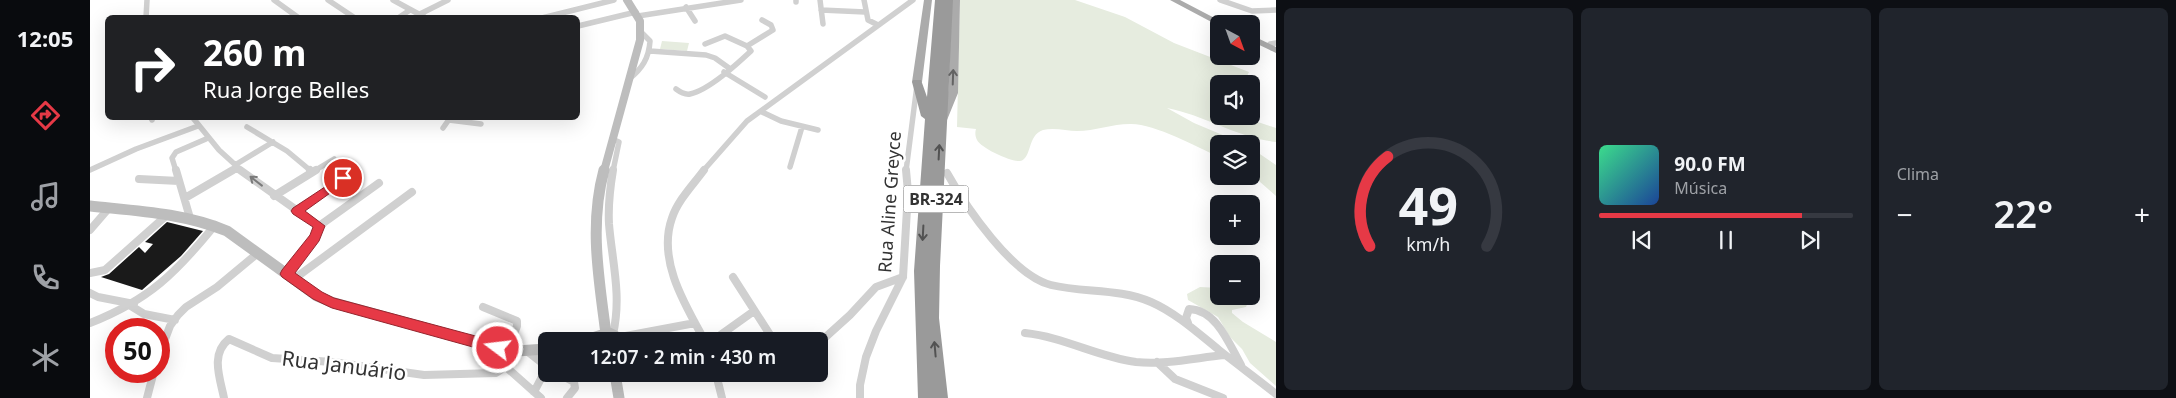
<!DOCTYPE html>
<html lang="pt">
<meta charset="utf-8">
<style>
body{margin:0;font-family:"Noto Sans",sans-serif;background:#20242c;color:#f1f3f6;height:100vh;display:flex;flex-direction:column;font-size:19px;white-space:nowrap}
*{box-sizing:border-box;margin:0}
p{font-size:16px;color:#9ea1a6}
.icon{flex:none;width:28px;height:28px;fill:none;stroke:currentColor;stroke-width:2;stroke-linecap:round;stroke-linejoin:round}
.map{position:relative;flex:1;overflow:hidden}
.side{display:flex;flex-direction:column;gap:8px;padding:8px;background:#0d0f14;width:900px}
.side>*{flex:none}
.hud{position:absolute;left:15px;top:15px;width:475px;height:105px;border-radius:8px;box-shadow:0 5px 20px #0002;background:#202124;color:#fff;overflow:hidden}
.needle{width:32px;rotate:139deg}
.buttons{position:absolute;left:1120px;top:15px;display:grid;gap:10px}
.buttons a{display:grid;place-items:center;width:50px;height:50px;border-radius:8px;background:#171b24;box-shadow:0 5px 20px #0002;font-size:25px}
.speed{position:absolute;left:15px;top:318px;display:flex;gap:10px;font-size:25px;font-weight:700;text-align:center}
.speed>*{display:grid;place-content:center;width:65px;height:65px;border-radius:50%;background:#171b24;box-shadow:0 5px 20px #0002;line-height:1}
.speed .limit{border:8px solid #d22;background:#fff;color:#111}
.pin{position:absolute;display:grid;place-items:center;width:42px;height:42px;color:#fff;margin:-21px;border:2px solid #fff;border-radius:50%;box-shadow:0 1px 5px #0007}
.me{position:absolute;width:55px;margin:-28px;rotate:285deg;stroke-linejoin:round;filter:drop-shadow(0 0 4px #0008)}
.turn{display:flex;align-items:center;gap:18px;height:105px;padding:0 15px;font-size:22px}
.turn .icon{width:65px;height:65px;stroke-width:2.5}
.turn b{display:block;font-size:35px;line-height:42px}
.big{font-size:38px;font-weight:600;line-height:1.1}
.side .card{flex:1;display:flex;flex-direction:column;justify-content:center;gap:8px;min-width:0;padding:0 18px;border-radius:8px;background:#20242c}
.side .dial{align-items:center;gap:0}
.dial svg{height:130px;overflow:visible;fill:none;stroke:#363941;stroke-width:7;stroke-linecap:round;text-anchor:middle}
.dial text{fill:#f1f3f6;stroke:none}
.song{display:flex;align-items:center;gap:15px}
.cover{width:60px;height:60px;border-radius:8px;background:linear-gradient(135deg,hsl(150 70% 55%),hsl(220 70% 35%))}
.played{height:5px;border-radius:2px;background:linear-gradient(90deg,#e63946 80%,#363941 80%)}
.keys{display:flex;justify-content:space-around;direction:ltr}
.heat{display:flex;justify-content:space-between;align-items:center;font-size:28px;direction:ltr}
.side .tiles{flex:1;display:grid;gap:8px;grid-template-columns:repeat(3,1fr)}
.trip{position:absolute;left:448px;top:332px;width:290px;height:50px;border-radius:8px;background:#171b24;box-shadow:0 5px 20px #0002;font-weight:600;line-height:50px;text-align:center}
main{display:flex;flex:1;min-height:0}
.tab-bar{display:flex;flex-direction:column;width:90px;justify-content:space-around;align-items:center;background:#090b0e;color:#9ea1a6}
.tab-bar .icon{width:35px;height:35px}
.tab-bar .on{color:#e63946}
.tab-bar b{font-size:22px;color:#f1f3f6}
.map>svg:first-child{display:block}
.green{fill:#e6ecdf}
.building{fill:#1a1a1a}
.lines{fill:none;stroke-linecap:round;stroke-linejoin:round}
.street-far1{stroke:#d0d0d0;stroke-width:5.5}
.street{stroke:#d0d0d0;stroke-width:8}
.secondary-far1{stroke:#bdbdbd;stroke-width:8}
.secondary{stroke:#bdbdbd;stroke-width:11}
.primary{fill:#ababab;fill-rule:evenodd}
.highway{fill:#9a9a9a;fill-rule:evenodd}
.oneway{stroke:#636363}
.oneway2{stroke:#525252}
.oneway3{stroke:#7a7a7a}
.route{fill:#e63946;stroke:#96252e}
.labels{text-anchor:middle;stroke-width:5;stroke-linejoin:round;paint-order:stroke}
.shield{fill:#fff;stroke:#707070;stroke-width:1}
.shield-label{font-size:16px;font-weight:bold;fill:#333}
.street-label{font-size:18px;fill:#333;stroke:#fff}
.near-street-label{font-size:21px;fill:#333;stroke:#fff}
</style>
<main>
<nav class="tab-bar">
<b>12:05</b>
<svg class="icon on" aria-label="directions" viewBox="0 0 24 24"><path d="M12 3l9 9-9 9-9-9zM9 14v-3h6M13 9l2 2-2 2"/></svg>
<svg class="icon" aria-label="music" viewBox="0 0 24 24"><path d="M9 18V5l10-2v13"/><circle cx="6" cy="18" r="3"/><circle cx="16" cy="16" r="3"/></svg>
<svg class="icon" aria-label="phone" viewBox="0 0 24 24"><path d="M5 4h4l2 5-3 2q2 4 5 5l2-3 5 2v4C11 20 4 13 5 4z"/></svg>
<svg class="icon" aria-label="climate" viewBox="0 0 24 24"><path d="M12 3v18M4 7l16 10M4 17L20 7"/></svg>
</nav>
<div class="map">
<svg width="1186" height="398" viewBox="0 0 1186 398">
<rect width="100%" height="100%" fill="#fff"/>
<path class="green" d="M870 0H985L1035 17 1084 43 1159 72 1153 84H1129V116H1150L1186 128V142C1148 138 1114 115 1077 108L1104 123 1154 144H1129V157C1107 147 1063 123 1040 124 1022 124 1005 131 987 131 977 131 964 127 953 130 937 135 942 159 930 161 921 162 891 148 887 140 885 136 885 132 886 129L867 127Z
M572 41 599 43 597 51 570 49Z
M1161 148 1186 165V196L1161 174Z
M1110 287 1129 288V296H1154L1158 302 1156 307 1142 310V313L1153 322 1186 342V386L1160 363 1152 349 1140 337 1128 317 1098 300 1097 294Z"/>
<path class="building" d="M77 222 113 231 91 256 52 290 11 277 19 274 49 247 55 253 63 244 55 242Z"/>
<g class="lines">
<path class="street-far1" d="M184 0 209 18
M238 0 265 18
M303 0 336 18
M706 0V2
M730 0 733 24
M774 0 778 20 788 25
M1130 0 1162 11 1186 10
M596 7 605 21
M731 10 775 12
M330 14 358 0
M548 16 651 0
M56 18 57 0
M308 18 320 10
M452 18 524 0
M488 26 546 12
M657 46 683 30 681 25 672 20
M1182 48 1180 44 1186 43
M560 51 616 55 625 58 639 68
M634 72 675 97
M539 79C552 69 559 58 560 41L551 32
M18 89V102
M586 89C590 92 595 95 600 94 619 90 647 64 661 51L657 46 635 36 615 44
M672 112 691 121 728 130
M61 118 62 120
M103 118 129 150 152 171
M359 120 391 124
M157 127 197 151 221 171
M353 128 360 118
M522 139 529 142 523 171
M145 165 183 142
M700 167 712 127
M0 170 46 149 108 126
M86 171 82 158 86 152 116 139
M140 171 148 167
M224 171 244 159
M613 171 657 121 823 0
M816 171 827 85"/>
<path class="street" d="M86 170 100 218
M150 170 229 226 225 237 197 274
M220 170 222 172
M614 170C603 185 588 200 582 218 567 260 595 305 615 341
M857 173C876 207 922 275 961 285 994 293 1029 288 1061 302 1086 313 1108 333 1129 350 1148 365 1167 379 1186 394
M49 179 89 181
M184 196 226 170
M95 198 143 170
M207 211 263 172
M229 226 289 183
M0 230 19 208
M0 273 15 270 77 215
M643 277 684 341
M204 279 322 192
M0 293 8 297 44 304
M41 306 54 314 85 320
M393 307 427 321V326L418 349
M0 323C59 300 86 273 125 225
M1098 323 1096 318 1099 309C1127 310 1139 344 1151 365
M935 333C974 337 1008 357 1046 362 1075 365 1105 358 1134 355
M523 334C532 296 522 261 519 224 518 206 520 188 523 170
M525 338 605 323
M622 341 664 311
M729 343 760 315 786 287 813 277
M437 351 456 366
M69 355 80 326 88 315 96 307 127 287 168 253
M1067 362 1085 379 1133 398
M416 367 451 398
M469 374 484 382 485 388 477 398
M626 374 632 398
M444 392 456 369
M57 398 64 371
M134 398C130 378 120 354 139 339L182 358 243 362 334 375 406 373 420 364 427 351
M770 398V385L776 357 786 331 813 277 818 192 816 170"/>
<path class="secondary-far1" d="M514 171 550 40V21L537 0"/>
<path class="secondary" d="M514 170C499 225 509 279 516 334
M0 206C47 211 93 213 137 231L227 296 241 302 408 348 427 351 456 349
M493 341 515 334
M514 341V335L519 333 525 336 523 341
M525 374 529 398"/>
<path class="primary" d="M834 0H842L832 82 827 85 822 82Z
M862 0H870L868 93 857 120 852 123 847 120 858 93Z
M1080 0H1090L1136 24H1129V26Z
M1161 35 1186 47V53L1161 41Z"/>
<path class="highway" d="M845 0H863L850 266 849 318 858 398H828L824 271 835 119 831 116 822 82 823 80H831L837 97Z"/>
</g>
<defs><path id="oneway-shaft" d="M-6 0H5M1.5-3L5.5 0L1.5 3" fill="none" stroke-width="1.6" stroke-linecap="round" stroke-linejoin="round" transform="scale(1.25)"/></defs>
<use class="oneway" href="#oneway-shaft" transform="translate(863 77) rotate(-88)"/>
<g class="oneway2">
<use href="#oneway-shaft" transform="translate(849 152) rotate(-87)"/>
<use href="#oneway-shaft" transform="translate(833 233) rotate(93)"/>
<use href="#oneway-shaft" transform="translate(845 349) rotate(-95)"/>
</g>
<use class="oneway3" href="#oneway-shaft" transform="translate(166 181) rotate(-142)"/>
<path class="route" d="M253 175 259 178 257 181 215 211 235 226 229 241 205 273 232 292 244 298 408 342 412 344 414 348 412 352 408 354 242 308 223 299 192 277 190 274 192 270 220 235 223 227 203 214 201 211 203 208Z"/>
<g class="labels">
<rect class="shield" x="813.5" y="185.5" width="65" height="27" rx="4"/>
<g class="shield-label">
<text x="846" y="205">BR-324</text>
</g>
<g class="street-label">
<text transform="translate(800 202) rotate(-86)" y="6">Rua Aline Greyce</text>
</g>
<g class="near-street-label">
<text transform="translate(254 366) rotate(7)" y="7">Rua Januário</text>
</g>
</g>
</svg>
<div class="buttons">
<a><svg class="needle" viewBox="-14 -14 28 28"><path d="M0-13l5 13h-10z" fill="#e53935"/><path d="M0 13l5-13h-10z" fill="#9ea1a6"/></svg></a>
<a><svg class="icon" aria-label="sound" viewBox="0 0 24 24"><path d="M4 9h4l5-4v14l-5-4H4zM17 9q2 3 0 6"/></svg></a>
<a><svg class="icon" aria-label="layers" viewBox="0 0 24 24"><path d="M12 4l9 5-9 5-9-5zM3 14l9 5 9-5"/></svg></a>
<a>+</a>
<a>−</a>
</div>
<div class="speed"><div class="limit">50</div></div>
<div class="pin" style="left:253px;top:178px;background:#d93025"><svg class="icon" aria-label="arrive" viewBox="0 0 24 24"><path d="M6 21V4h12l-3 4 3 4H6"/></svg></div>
<svg class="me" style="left:408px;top:348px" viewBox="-20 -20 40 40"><circle r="17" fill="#e63946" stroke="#fff" stroke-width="3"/><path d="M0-11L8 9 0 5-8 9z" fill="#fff"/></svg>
<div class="trip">12:07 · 2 min · 430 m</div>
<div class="hud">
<div class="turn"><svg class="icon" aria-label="right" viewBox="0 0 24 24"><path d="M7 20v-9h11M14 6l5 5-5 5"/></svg><div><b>260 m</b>Rua Jorge Belles</div></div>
</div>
</div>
<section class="side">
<div class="tiles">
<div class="card dial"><svg viewBox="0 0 100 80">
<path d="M14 69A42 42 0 1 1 86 69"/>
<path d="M14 69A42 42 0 0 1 25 14" stroke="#e63946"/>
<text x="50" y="56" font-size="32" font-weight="700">49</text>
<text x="50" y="72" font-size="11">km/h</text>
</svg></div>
<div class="card">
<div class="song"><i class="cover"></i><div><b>90.0 FM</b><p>Música</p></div></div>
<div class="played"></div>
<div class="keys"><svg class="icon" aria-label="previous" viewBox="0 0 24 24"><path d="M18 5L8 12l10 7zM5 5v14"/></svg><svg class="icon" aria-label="pause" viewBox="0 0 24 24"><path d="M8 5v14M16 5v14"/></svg><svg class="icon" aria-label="next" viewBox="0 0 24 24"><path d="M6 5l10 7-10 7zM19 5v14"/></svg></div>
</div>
<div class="card"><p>Clima</p>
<div class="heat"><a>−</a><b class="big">22°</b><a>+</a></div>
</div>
</div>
</section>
</main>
